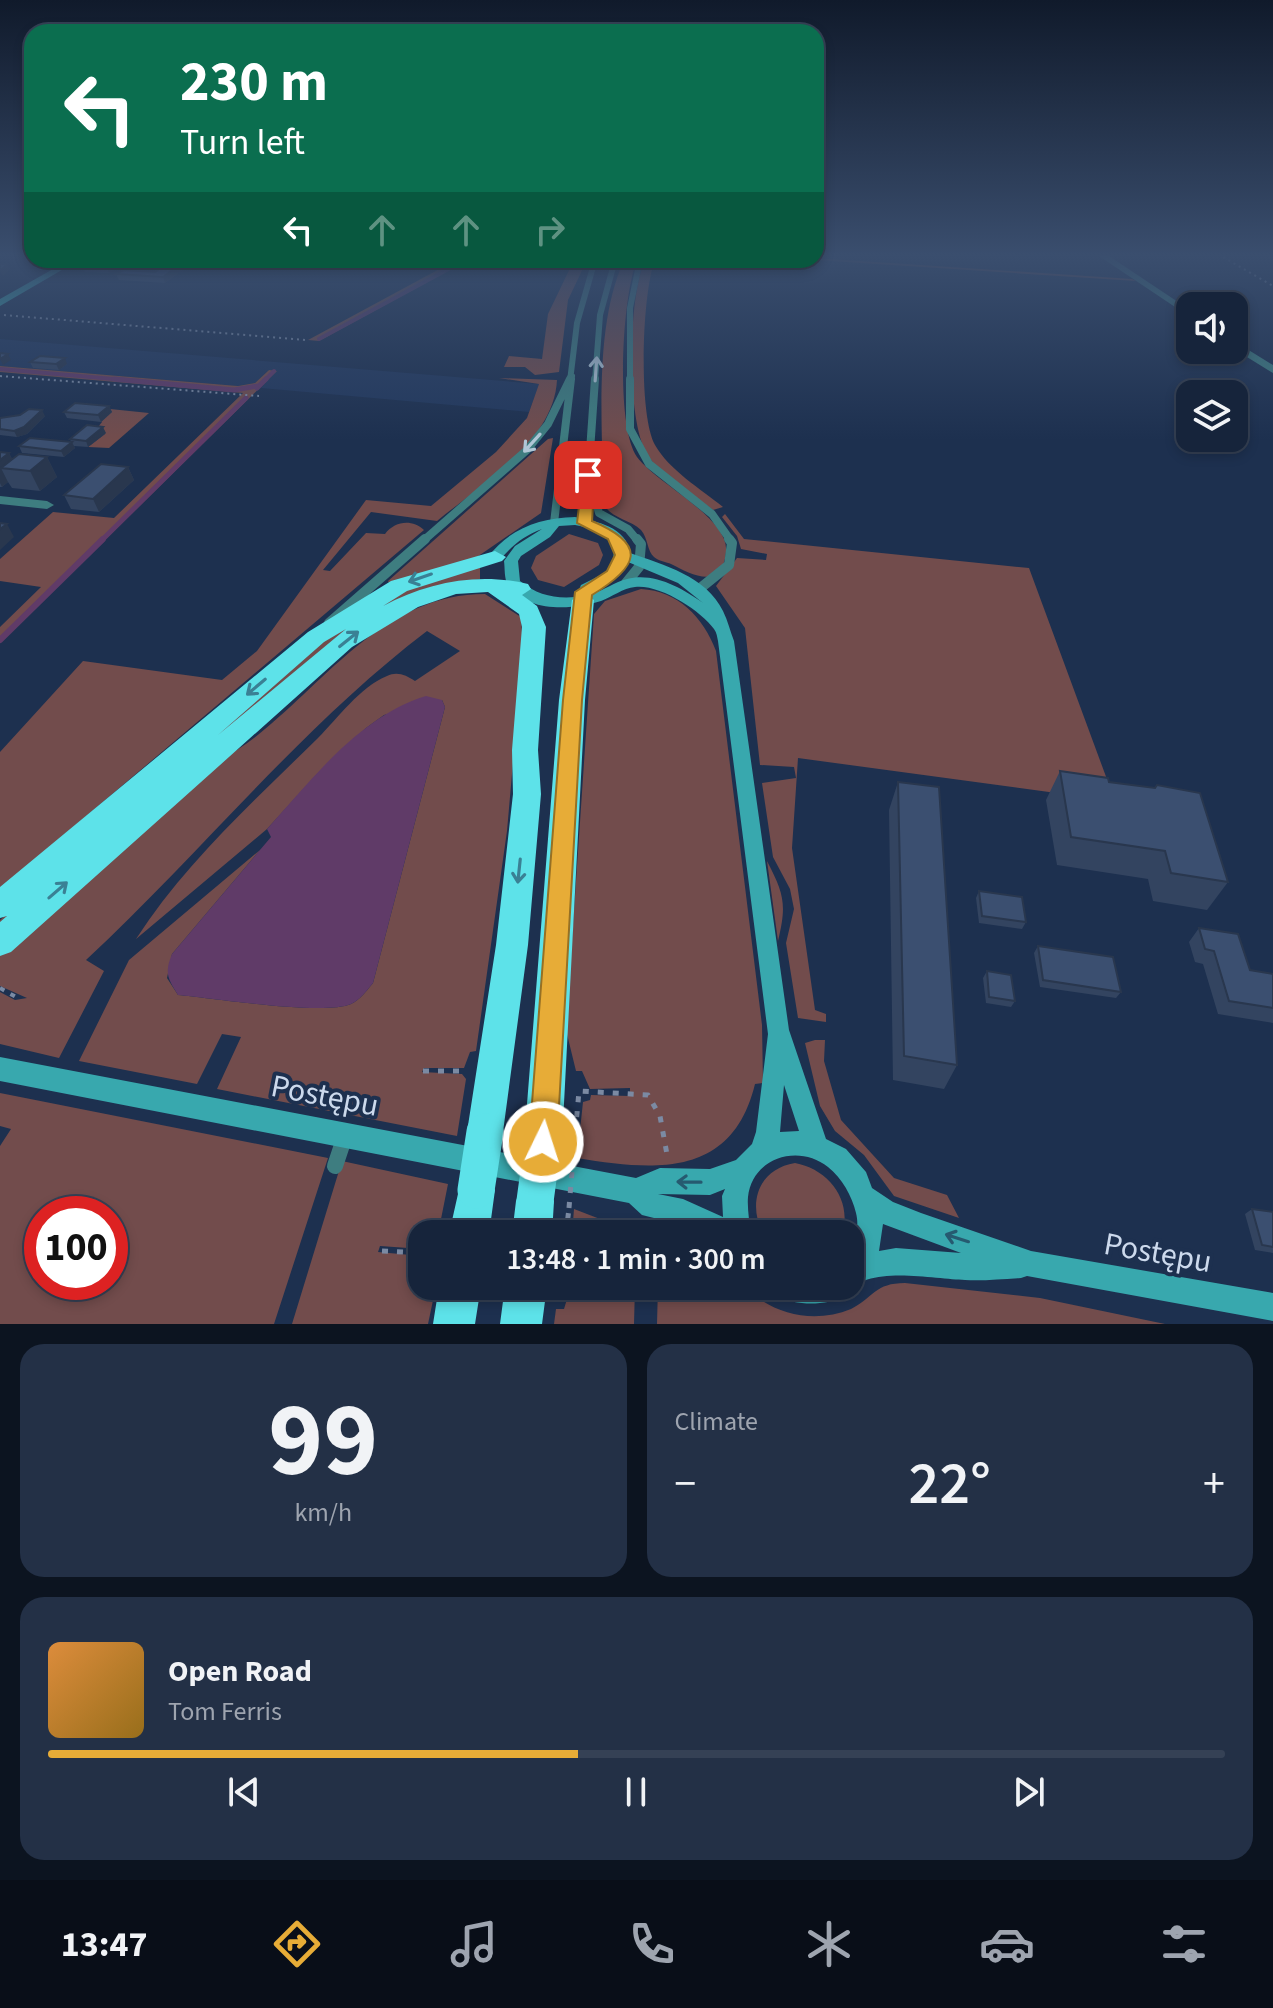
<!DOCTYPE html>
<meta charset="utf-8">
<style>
body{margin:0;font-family:"Source Sans 3",sans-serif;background:#233046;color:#f1f3f6;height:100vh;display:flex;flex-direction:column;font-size:30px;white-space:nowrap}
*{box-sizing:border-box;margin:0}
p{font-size:26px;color:#9ea4af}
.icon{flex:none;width:44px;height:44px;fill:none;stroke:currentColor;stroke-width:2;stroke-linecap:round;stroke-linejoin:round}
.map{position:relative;height:1324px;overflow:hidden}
.panel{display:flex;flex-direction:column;gap:20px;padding:20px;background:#0c1420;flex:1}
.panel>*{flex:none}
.hud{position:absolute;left:24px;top:24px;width:800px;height:244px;border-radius:24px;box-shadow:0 4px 12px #0003,0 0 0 2px #354155;background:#0b6e4f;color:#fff;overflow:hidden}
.fabs{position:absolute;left:1176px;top:292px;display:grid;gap:16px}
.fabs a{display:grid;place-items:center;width:72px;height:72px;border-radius:16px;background:#16243b;box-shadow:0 4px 12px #0003,0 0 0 2px #354155;font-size:40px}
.speed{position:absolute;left:24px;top:1196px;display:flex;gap:16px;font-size:40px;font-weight:700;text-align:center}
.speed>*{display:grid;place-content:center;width:104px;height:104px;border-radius:50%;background:#16243b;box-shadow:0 4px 12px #0003,0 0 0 2px #354155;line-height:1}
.speed .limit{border:12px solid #d22;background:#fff;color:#111}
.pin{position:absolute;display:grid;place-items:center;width:68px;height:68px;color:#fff;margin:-34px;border-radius:16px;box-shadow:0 4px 12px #0006}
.me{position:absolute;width:88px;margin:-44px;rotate:4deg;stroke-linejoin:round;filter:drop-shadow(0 0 6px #0008)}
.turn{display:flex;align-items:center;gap:28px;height:168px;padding:0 24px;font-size:36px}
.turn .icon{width:104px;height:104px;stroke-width:2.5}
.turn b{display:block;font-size:56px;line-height:68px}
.lanes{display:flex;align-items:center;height:76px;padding:0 24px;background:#0003;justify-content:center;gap:40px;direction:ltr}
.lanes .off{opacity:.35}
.big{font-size:60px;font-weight:600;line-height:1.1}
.panel .card{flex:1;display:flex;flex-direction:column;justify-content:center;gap:12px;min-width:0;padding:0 28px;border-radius:24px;background:#233046}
.panel .dial{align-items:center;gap:0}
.dial b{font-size:104px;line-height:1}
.song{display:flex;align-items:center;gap:24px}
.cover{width:96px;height:96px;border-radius:12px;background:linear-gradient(135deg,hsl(30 70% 55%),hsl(40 70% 35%))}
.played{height:8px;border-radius:4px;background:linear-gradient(90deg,#e7ac37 45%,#354155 45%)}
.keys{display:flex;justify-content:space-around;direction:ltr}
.heat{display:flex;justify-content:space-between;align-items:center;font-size:44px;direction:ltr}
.panel .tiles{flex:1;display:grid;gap:20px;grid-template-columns:1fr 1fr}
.card:last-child{grid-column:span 2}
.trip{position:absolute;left:408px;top:1220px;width:456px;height:80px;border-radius:24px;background:#16243b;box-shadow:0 4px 12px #0003,0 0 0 2px #354155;font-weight:600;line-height:80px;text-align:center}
.menu{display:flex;height:128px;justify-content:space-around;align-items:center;background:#090e18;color:#9ea4af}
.menu .icon{width:56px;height:56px}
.menu .selected{color:#e7ac37}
.menu b{font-size:36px;color:#f1f3f6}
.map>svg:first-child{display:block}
.built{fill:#22385d}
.green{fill:#724c4c;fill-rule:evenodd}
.water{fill:#603b68}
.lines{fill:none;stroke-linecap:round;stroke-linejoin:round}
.stream-far2{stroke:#603b68;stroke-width:4}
.stream-far1{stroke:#603b68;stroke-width:5}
.stream{stroke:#603b68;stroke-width:6}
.path-far2{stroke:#7b8aa3;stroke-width:2;stroke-dasharray:2 4;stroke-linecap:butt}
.path-far1{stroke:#7b8aa3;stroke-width:4;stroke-dasharray:5 7;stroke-linecap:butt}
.path{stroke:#7b8aa3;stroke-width:5;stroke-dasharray:6 9;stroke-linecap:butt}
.lane-far3{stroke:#3e7d80;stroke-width:6}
.lane-far2{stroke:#3e7d80;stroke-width:8}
.lane-far1{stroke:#3e7d80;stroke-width:10}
.lane{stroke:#3e7d80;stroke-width:16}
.street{fill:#3e7d80;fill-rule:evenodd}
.secondary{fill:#38a8ae;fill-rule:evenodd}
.highway{fill:#5de2e9;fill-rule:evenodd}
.path-bridge{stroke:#7b8aa3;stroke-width:5;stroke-dasharray:6 9;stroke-linecap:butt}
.highway-bridge{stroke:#5de2e9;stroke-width:37}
.wall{fill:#334460}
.shaded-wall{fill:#29374e}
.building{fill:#3b4f70;stroke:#29374e;stroke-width:2}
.oneway{stroke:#b0c7d6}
.oneway2{stroke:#3a8094}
.oneway3{stroke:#265a70}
.route{fill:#e7ac37;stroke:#967024;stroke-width:2}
.labels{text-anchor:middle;stroke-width:8;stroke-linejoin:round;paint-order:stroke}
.near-street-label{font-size:32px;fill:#ccd9ec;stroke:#1d304f}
</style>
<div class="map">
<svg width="1273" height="1324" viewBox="0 0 1273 1324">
<rect width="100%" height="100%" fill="#1d304f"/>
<path class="built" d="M0 339 539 384V385L529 412 261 388 276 371 269 370 255 383 238 386 0 366Z"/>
<path class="green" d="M816 258 1132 279 1136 281 816 260Z
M456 260H468L319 341 308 340Z
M554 260H587L568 300 559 372 535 375 525 367H504L509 356 542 359 548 314 573 262Z
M624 260H637C622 296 615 425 637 457 657 484 730 518 726 552 722 592 691 574 671 564 667 562 658 561 654 557 647 551 648 538 641 530 630 519 608 518 603 502 603 427 593 329 624 260Z
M645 260H655C642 293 638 414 655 445 669 470 701 489 723 507L713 510C692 494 660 477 647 454 626 420 628 297 645 260Z
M0 366 238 386 255 383 269 370 277 371 0 643V627L41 587 0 581V559L53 512 114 518 243 393 0 372Z
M499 378 557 380C554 442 479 486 437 521L371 512 323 570 330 571 366 533 385 534C395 521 412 519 424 530L0 889V752L83 661 222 680 257 651 366 500 431 506 496 452 527 418 539 384Z
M81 406 149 413 109 448 88 447 105 434 94 432 102 422Z
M553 438 541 513 474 559 389 583 388 581 548 439Z
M725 514 744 539 1029 568 1115 801 798 758 792 848 815 1010 826 1014V1022L798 1018 786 943 794 909 790 889 773 857 762 783 796 778 794 767 760 765 745 628 716 586 737 558 766 560 767 554 741 549 737 536 722 517Z
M569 534 598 543 603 555 599 565 564 587 538 580 531 568 536 556Z
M480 567V579L424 589 385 605 0 932V920L317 645 402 589Z
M641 589C678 591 703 617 716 651L762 1025 763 1083 755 1084C732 1178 656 1171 577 1158L583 1102 590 1100 591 1095 630 1096V1088L590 1089 582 1071H576L566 1030 594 614 605 601Z
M485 594 521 617 523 648 507 831 476 1051 470 1052 464 1068H424L422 1072 462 1074 466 1079 457 1136 217 1089 241 1037 222 1034 197 1084 79 1061 129 960 260 850 172 954 167 978 178 995C214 998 322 1016 351 1004 360 1000 367 990 373 983L445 707 442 700 384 715 366 728 318 773 267 829 136 939C185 863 254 801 318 738 338 718 360 687 387 676 397 671 406 675 415 681L460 651 427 631C301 727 202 852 86 960L104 971 59 1058 0 1044V992L15 1000 27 998 0 986V954C66 895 131 833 199 776 218 760 241 749 259 734 329 678 386 594 485 594Z
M767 861C784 894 787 904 778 941Z
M815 1040H825L824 1061 841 1120 894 1178 947 1195 959 1218 894 1196 864 1155 835 1131 820 1106 805 1043Z
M0 1093 328 1158 274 1324H0V1146L11 1129 0 1126ZM42 1214H110V1282H42Z
M342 1161 448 1184 438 1234H422V1249L380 1246 378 1252 422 1256V1286H436L428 1324H292Z
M795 1163C828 1169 853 1200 842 1234H763C747 1202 759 1169 795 1163Z
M574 1209 613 1224 618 1234H572Z
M905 1283 1040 1298 1165 1324H657L658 1286H744C772 1315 814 1324 851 1309 874 1297 875 1283 905 1283Z
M571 1286H635L634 1324H554L556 1309H564Z"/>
<path class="water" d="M426 696 442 700 445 707 373 983C367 990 360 1000 351 1004 322 1016 214 998 178 995 168 979 164 973 172 954L271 837 267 829C312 779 360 716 426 696Z"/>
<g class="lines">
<path class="stream-far2" d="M319 339 465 260
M0 369 136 381
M264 381 274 371"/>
<path class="stream-far1" d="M114 379 234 390 258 386
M257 388 266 379
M101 541 246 398"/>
<path class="stream" d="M0 640 103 539"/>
<path class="path-far2" d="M1218 254 1273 286
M4 315 306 340
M0 376 259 396"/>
<path class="path-far1" d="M0 988 16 997"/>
<path class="path" d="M423 1071H461
M574 1147 579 1091 648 1095 660 1116 668 1160
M566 1234 569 1208
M382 1251 422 1253"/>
<path class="lane-far3" d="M569 381 572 376
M570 381 577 323 595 260
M595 381 600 315 615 260
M630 381V308L640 260"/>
<path class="lane-far2" d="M630 379V429L649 464 712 514 731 541
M589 477 599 513 628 529 638 541
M554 523 571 379
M585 523 595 379
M423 541 527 450 548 424 570 379"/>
<path class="lane-far1" d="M626 583 639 567 641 544 637 539
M698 590 729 565 732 543 729 539
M329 623 425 539"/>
<path class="lane" d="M335 1166 345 1136"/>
<path class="street" d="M1096 254H1106L1190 310V317Z
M1234 341 1273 365V373L1234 349Z
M0 496 47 501 54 505 47 509 0 504Z"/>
<path class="secondary" d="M69 260H79L0 306V299Z
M575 517C596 521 627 527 630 553 664 565 706 576 723 611 728 621 730 631 734 641L789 1030 826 1139 846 1149 866 1172 872 1188 893 1202 921 1213 1031 1251 1273 1293V1321L1027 1276 1021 1278C1002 1279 983 1281 965 1280 937 1280 861 1263 848 1296 822 1306 800 1306 774 1296L770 1286H850C850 1277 848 1264 850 1255 854 1241 860 1229 856 1213 852 1196 842 1178 828 1167 798 1143 752 1158 748 1197 747 1209 750 1222 750 1234H702L682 1225 642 1215 629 1203 0 1081V1057L636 1178 660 1168 710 1169 736 1160 752 1144 756 1132 768 1034 718 641C717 637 717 633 714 629 701 611 660 584 635 587 623 588 612 597 601 601 573 610 527 613 508 585 504 579 505 568 504 561L515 546 542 529C524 536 512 545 500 560H490L488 557C510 528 540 518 575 517ZM575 525C592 528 603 533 615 545L612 566 603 574 581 585 576 597C555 599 537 595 520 581L518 561 521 556 550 537 559 526ZM628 562 678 583 703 603C682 588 654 572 627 579 615 582 604 590 592 594L593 591 619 576ZM784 1085 799 1131 780 1132ZM725 1189 722 1196 723 1217 683 1199 658 1194 710 1195ZM883 1224 961 1253 896 1248 879 1251Z"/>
<path class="highway" d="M495 551 506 557 502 561 407 591 383 606C427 582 479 572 528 584L531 589 522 595 537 606 546 627 538 750 541 794 528 945 503 1132 498 1145 485 1150 472 1145 467 1132 496 945 513 794 512 750 522 627 519 614 488 592 456 594 418 607 352 647 11 952 0 956V922L7 916 0 918V887L308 632 391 581ZM346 629 218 735 324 642Z
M583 593 594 600 585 700 562 1142 556 1155 543 1161 530 1155 524 1142 559 700 572 600Z
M476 1171 490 1176 495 1190 489 1234H449L462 1176Z
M535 1182 549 1187 554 1201 552 1234H512L516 1201 521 1187Z
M439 1286H481L475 1324H433Z
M505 1286H547L542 1324H500Z"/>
<path class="path-bridge" d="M569 1208 574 1147"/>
<path class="highway-bridge" d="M476 1190 485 1132
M535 1201 543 1142"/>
</g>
<path class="wall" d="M4 254H20L5 256Z
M80 260H118L120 265 109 273 85 272Z
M133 260H182L177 263H182L184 269 165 283 119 280 116 274 155 272 168 263Z
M30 362 67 364 59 370 33 368Z
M109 406 112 412 101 422 67 418 64 412Z
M45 416 27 434 17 437 0 435V418Z
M106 433 88 447 74 446 75 448 64 457 22 453 19 446 71 442 70 439Z
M0 452 9 453 12 459 47 457 57 477 40 491 12 488 8 482 2 487H0Z
M128 467 134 480 99 512 71 509 64 495Z
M1060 771 1109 782 1228 882 1207 910 1153 901 1148 879 1057 865 1046 800Z
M898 782 957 1065 944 1089 893 1080 889 810Z
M979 891 1026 922 1022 929 979 923 976 898Z
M1199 928 1250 970 1273 974V1023L1218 1014 1203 964 1195 962 1189 942Z
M1038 946 1121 992 1116 998 1040 987 1034 953Z
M987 971 1015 1001 1011 1007 986 1003 983 978Z
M1252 1209 1273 1212V1253L1255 1250 1245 1214Z"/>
<path class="shaded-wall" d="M104 260H118L120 265 109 273Z
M182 263 184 269 165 283 163 277Z
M7 264 10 269 3 276 0 271Z
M8 354 11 360 3 365 0 359Z
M65 358 67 364 59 370 56 364Z
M109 406 112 412 101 422 98 415Z
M42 410 45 416 27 434 17 437 14 431Z
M103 427 106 433 88 447 86 441Z
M72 442 75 448 64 457 61 451Z
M9 453 18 470 1 468 8 482 2 487 0 483V460Z
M47 457 57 477 40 491 30 471Z
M128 467 134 480 99 512 93 499Z
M7 524 14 537 0 550V529Z"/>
<path class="building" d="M168 262 182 263 163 277 116 274 124 270 155 272Z
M0 264H7L0 271Z
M0 353 8 354 0 359Z
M40 356 65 358 56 364 30 362Z
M75 403 109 406 98 415 64 412Z
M29 409 42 410 24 427 14 431 0 429V418L20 415Z
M87 425 103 427 86 441 70 439Z
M30 438 72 442 61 451 19 446Z
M0 452 9 453 0 460Z
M19 454 47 457 30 471 1 468Z
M101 464 128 467 93 499 64 495Z
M0 523 7 524 0 529Z
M1060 771 1108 778 1109 782 1155 788 1157 785 1200 793 1228 882 1171 873 1165 851 1071 837Z
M898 782 939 787 957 1065 904 1056Z
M979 891 1022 897 1026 922 982 916Z
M1199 928 1238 934 1250 970 1273 974V1008L1229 1001 1214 951 1205 949Z
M1038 946 1113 957 1121 992 1043 980Z
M987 971 1011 975 1015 1001 989 997Z
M1252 1209 1273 1212V1247L1262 1245Z"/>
<defs><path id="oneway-shaft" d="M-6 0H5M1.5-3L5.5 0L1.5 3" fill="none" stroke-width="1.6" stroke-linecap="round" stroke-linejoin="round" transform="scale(2)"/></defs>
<g class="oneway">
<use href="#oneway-shaft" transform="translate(596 369) rotate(-86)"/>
<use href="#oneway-shaft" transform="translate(532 443) rotate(132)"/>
</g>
<g class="oneway2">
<use href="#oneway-shaft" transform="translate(420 578) rotate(161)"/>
<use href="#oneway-shaft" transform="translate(349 639) rotate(-39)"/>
<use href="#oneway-shaft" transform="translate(256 687) rotate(140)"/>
<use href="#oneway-shaft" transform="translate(519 871) rotate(96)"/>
<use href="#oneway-shaft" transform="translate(58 890) rotate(-41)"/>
</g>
<g class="oneway3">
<use href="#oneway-shaft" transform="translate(689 1182) rotate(-179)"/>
<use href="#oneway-shaft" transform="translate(957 1238) rotate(-162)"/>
</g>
<linearGradient id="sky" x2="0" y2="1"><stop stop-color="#101a2b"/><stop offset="0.58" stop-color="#3a4e6e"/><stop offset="1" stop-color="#3a4e6e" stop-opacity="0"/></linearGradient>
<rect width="1273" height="440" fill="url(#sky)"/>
<path class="route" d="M583 472 595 475 592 521C649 545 638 567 592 595L582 700 557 1142 553 1152 543 1156 533 1152 529 1142 563 700 575 592 607 571 615 555 608 539 577 523Z"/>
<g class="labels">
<g class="near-street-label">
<text transform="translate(325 1095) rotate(11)" y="11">Postępu</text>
<text transform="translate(1158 1252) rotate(10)" y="11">Postępu</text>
</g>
</g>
</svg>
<div class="fabs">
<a><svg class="icon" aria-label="sound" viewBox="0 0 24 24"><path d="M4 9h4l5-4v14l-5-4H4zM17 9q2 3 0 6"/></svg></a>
<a><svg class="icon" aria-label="layers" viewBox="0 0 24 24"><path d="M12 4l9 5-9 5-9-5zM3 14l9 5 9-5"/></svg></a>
</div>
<div class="speed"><div class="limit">100</div></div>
<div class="pin" style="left:588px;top:475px;background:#d93025"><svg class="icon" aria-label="arrive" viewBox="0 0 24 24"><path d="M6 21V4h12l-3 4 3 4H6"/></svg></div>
<svg class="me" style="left:543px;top:1142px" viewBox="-20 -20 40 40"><circle r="17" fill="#e7ac37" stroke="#fff" stroke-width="3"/><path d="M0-11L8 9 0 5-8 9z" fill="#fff"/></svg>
<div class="trip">13:48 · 1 min · 300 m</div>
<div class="hud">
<div class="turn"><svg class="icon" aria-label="left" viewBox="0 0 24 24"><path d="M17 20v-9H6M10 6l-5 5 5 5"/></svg><div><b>230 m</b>Turn left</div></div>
<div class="lanes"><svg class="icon" aria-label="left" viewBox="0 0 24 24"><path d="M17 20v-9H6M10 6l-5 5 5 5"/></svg><svg class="icon off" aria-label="ahead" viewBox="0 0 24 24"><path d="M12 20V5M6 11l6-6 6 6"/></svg><svg class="icon off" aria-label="ahead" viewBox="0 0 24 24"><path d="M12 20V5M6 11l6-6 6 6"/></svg><svg class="icon off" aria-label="right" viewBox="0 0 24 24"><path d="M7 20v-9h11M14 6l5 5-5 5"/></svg></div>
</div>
</div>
<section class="panel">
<div class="tiles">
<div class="card dial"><b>99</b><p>km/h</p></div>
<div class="card"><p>Climate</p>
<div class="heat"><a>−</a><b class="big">22°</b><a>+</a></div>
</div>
<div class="card">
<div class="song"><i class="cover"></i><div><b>Open Road</b><p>Tom Ferris</p></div></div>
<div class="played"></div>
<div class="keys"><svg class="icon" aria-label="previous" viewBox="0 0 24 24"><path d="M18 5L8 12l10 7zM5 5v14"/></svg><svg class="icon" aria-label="pause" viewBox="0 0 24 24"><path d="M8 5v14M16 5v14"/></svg><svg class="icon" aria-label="next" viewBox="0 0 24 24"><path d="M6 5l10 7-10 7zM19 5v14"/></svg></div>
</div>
</div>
</section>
<nav class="menu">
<b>13:47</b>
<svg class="icon selected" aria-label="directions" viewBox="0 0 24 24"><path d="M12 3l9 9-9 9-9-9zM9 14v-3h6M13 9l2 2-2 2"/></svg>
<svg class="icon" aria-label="music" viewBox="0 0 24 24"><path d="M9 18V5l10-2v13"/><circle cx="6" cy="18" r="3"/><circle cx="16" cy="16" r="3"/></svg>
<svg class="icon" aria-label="phone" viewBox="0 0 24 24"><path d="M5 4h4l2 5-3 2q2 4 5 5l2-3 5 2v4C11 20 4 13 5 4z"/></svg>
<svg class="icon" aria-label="climate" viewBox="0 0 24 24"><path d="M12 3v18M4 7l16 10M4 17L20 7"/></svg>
<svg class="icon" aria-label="car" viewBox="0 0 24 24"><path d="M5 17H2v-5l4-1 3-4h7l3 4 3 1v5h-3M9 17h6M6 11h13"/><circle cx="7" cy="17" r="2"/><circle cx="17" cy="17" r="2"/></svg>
<svg class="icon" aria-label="filters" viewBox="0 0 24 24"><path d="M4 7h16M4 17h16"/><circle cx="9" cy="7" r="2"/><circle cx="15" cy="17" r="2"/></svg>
</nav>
